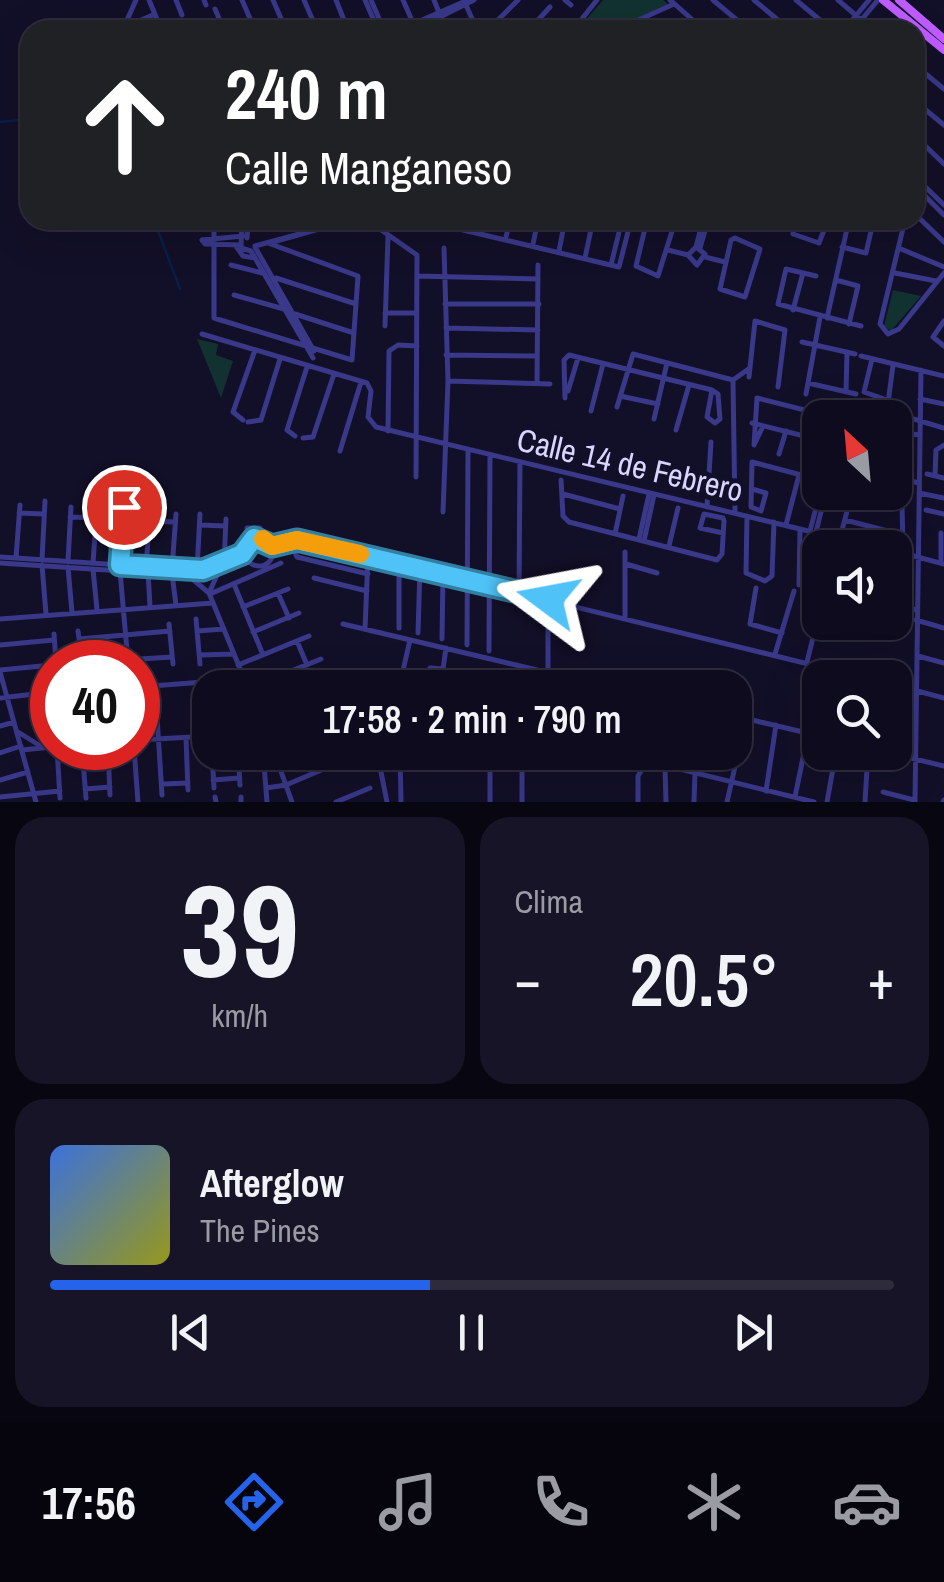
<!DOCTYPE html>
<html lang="es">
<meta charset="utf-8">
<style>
body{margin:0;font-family:"Archivo Narrow",sans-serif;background:#171427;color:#f1f3f6;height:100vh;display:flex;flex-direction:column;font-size:38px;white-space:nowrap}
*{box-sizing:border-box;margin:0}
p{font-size:32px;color:#9b9ba4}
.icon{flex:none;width:55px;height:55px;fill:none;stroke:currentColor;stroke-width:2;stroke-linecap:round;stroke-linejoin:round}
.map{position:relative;height:802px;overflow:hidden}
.drawer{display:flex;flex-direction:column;gap:15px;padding:15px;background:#080610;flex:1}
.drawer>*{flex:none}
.guide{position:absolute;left:20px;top:20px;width:905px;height:210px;border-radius:30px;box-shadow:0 10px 40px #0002,0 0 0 2px #2e2b3c;background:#202124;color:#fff;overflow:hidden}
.needle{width:65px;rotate:334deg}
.fabs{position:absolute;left:802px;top:400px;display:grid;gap:20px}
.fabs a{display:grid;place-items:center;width:110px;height:110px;border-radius:20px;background:#0e0b1e;box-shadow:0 10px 40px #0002,0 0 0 2px #2e2b3c;font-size:50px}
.speed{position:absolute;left:30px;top:640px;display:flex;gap:20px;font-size:50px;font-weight:700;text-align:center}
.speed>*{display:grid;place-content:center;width:130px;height:130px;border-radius:50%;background:#0e0b1e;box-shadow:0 10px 40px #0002,0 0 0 2px #2e2b3c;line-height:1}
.speed .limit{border:15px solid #d22;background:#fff;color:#111}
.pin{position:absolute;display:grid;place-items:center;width:85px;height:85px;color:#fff;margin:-42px;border:5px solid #fff;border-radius:50%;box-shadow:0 2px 10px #0007}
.me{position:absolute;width:110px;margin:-55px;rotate:283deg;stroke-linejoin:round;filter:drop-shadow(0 0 8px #0008)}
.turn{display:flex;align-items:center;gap:35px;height:210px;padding:0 40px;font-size:45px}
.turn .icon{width:130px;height:130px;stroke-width:2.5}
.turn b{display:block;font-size:70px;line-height:85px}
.big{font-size:75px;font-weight:600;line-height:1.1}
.drawer .widget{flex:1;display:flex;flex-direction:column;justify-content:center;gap:15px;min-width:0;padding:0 35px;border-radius:30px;background:#171427}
.drawer .dial{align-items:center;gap:0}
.dial b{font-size:130px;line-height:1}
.song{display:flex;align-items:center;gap:30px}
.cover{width:120px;height:120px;border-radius:15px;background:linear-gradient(135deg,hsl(220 70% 55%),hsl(60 70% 35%))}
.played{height:10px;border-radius:5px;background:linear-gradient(90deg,#2563eb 45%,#2e2b3c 45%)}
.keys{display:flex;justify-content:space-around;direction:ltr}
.heat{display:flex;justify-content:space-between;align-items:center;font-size:55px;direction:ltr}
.drawer .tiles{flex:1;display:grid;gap:15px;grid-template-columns:1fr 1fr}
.widget:last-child{grid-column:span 2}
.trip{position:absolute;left:192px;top:670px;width:560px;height:100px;border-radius:30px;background:#0e0b1e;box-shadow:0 10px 40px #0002,0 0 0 2px #2e2b3c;font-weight:600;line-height:100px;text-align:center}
.tabs{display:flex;height:160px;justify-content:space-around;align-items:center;background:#06040c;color:#9b9ba4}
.tabs .icon{width:70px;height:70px}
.tabs .current{color:#2563eb}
.tabs b{font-size:45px;color:#f1f3f6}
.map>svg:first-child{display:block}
.green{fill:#113230}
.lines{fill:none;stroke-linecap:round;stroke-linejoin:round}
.stream{stroke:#082047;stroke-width:2.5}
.minor{stroke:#393889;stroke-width:5}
.major{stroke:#bf5cff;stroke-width:8}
.route-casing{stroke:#337fa1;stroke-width:25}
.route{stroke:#4fc3f7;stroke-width:18}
.slow{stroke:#f59e0b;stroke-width:18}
.labels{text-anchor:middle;stroke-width:10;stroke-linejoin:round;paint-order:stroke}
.street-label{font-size:32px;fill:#d9d5ff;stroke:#120f28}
</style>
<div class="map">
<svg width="944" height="802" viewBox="0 0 944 802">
<rect width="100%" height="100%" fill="#120f28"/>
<path class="green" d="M603 0H663L668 4 611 30H577Z
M893 290 921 296 891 331 884 326Z
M197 339 218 344 216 355 233 361 221 398Z"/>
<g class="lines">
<path class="stream" d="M0 122 30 119
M154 220 180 289"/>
<path class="minor" d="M149 0 159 24
M176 0 182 15
M204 0 206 5
M242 0 255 30
M273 0 286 30
M304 0 317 30
M336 0 348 30
M365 0 378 30
M371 0 384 30
M403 0 414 25
M434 0 446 30
M565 0 571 5
M670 0 704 30
M713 0 749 30
M754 0 790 30
M796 0 832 30
M838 0 873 30
M466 5 477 30
M215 9 224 30
M187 22 191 30
M123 28 155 14
M123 29 136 0
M399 30 468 0
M414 30 474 0
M488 30 518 0
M529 30 550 7
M573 30 597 0
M616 30 674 4
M688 30 702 28
M844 30 869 0
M853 30 878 0
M915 65 944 89
M915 101 944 125
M915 136 944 164
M915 177 944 205
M915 186 944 215
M915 214 944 242
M214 220V318L352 360 358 276 268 243
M242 220 241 248 251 251 313 358
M421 220 619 267 631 220
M647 220 636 266 658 276 673 228 658 220
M796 220 793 234 819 243 828 220
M844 220 882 229
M905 220 880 324 888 334 899 329 944 273
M377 227 417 255 416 477
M506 237 510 220
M247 238 248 220
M735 238 760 249 745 297 720 289 731 240Z
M202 240 243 236
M202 240 205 244 241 245
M533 244 538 220
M235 245 243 256 255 258
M255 246 333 225 273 242
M255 247 314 351
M696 247 705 254 697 265 688 255 696 247 703 220
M842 247 866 253 872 227
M700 248 708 220
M901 249 944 267
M668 250 688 255
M559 251 565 220
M705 257 725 262
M585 258 593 220
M231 265 262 273
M611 265 622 220
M895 273 936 281
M418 276 538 279
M816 276 786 269 778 304 861 326
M276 278 356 304
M836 280 858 286 849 324
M234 295 284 309
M445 304H539
M793 310 803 273
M385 313H416
M295 314 354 333
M827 318 849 220
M944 321 933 337 944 346
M385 326 388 236
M446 328 538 330
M202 334 367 383 371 391 368 417 376 427 879 548
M802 342 855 354
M446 355 537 356
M861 356 944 376
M872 359 864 392 887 400
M893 365 887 411 944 428
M749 377 755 321 785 330 778 387
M733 380 735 513
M733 380 750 368
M448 381 550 384
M808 383 856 394
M537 384 538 265
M568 391 578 358
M846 392 847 352
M806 394 820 317
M620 396 658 404
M565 398 564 360 569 355 712 390 718 394 720 419 715 423 707 417 712 390
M920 399 944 404
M617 407 633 354 733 380
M591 411 603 364
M654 419 667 363
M243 420 233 412 255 350
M248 422 261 420 280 359
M752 423 820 440
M763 426 754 445 757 398 836 418
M676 430 689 385
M388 431 389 351 398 345 417 346
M895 432 920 435
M295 436 287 430 307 367
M303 438 313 437 334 374
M340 451 361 382
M779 454 786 431
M895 459 904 452 903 434
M806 463 817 413
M927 474 944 478
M935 476 936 450 944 445
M895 477 919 483
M561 480 563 516 569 522 717 560 722 554 724 521 723 518 704 514 700 528 723 533
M752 489 766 493 761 511 751 507 752 462 820 480
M875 492 902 501 903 553
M919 493 944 498
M563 494 620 509
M124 507 120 571 128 662
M707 507 711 442
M926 510 944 514
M443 512 448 381 444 248
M19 513 44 514
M747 516 746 573 765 581 772 576 774 522
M70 517 96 518
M845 520 903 535
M149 521 175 522
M200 525 225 526
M786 525 799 475
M247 528H260L259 536
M810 531 820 492
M816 532 826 492
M941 533V563
M615 534 623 496
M840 538 852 492
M245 552a14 14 0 1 1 28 0a14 14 0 1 1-28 0Z
M639 539 649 494
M644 541 654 495
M292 545 297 557 368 574
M272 546 297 540 318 544 866 678
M669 546 678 508
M827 548V535
M895 551 944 564
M0 557 197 570 245 552
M16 558 20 505
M42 560 45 501
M68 561 71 507
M0 563 198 576 249 562
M93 563 97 507
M224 564 226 519
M626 564 657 573
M42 565 46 614
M68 567 72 613
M146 567 150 512
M93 569 97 610
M172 569 176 514
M197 570 200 514
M148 572 150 606
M172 574 176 605
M190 577 209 593 248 688
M314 578 367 591
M234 584 263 655
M799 585 800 529
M756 588 750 624 782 633
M209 593 218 573
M278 593 289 618
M519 593 520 462
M210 594 281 563
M548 601V673
M895 604 916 610
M243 607 288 589
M625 618V552
M0 619 213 603
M196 619 200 664
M916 620 944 628
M169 624 173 664
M343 624 613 688
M399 628V562
M365 629 368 557
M78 631 82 662
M197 631 224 629
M253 632 299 613
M418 633 420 568
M54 634 56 662
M79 639 170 631
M442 639 443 574
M297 641 307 665
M0 645 54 640
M467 645 468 449
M489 651 490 455
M775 654 794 591
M199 655 234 654
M918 656 944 663
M92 662 172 657
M807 662 820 609
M238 665 309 636
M430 668 443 669 446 648
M0 670 52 665
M0 672 36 802
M155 685 162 795
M895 685 944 698
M138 687 244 679
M249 688 321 659
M318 688 328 684
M399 688 410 640
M533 688V671
M0 698 52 692
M735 716 820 736
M0 726 14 722
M18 732 42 747
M186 738 188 790
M138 740 210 736
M57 748 60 798
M82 748 86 798
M108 748 110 795
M134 748 138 802
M22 750 52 747
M212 752 214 788
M238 752 240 785
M263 752 267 802
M274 752 292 802
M377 752 387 802
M400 752 401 802
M886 752 944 766
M0 753 21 746
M278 759 293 752
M665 767 666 802
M0 780 28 772
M213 780 239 778
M163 784 188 783
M266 788 286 785 359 754
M85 789 110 787
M766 791 776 725
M883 792 914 800
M0 797 60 791
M215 797 216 802
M241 797V802
M795 797 808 733
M336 802 370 788
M490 802V752
M522 802V752
M638 802V776L647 761 814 802
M694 802 695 773
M727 802 746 718
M827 802 836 752
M865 802 868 752
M915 802 921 370
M943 802 944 800"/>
<path class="major" d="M883 0 944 50
M899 0 944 39"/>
</g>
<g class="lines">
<g class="route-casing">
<path id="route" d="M124 507 120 565 203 570 242 554 254 538 272 546 297 540 548 599"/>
</g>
<use href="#route" class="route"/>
<path class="slow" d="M263 539 272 546 297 540 360 554"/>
</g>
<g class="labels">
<g class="street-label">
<text transform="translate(630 465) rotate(13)" y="11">Calle 14 de Febrero</text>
</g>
</g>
</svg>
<div class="fabs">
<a><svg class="needle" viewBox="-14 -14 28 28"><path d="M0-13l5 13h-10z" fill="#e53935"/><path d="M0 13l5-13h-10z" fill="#9b9ba4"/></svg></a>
<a><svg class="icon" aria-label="sound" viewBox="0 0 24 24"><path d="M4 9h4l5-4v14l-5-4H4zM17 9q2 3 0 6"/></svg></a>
<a><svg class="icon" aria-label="search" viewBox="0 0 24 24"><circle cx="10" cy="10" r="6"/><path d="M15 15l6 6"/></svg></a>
</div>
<div class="speed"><div class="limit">40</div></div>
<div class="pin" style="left:124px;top:507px;background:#d93025"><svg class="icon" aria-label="arrive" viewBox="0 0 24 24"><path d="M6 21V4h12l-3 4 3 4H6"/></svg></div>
<svg class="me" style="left:548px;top:599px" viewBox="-20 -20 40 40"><path d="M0-17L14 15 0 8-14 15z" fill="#4fc3f7" stroke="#fff" stroke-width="4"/></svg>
<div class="trip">17:58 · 2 min · 790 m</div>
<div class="guide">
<div class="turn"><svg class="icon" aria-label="ahead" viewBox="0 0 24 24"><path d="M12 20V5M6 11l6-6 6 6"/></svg><div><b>240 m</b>Calle Manganeso</div></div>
</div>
</div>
<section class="drawer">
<div class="tiles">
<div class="widget dial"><b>39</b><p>km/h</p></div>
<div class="widget"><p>Clima</p>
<div class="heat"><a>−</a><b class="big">20.5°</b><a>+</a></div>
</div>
<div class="widget">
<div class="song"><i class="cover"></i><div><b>Afterglow</b><p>The Pines</p></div></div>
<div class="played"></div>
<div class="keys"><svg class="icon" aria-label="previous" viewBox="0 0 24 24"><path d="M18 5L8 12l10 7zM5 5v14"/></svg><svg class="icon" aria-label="pause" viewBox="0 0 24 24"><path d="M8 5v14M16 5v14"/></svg><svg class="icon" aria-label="next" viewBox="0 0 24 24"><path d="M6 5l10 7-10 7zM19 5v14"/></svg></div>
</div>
</div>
</section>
<nav class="tabs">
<b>17:56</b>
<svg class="icon current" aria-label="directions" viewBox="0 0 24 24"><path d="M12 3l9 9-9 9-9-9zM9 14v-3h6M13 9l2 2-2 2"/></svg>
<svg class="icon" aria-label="music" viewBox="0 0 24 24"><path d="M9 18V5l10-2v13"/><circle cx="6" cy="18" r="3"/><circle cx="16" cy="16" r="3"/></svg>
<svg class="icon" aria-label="phone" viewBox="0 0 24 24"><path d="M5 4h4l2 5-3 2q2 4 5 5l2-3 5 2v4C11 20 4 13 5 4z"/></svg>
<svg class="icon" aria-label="climate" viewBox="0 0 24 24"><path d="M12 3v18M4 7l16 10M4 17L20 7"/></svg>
<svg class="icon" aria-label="car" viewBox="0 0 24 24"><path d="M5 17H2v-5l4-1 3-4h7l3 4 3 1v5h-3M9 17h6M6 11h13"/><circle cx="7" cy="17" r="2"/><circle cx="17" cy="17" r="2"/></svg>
</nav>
